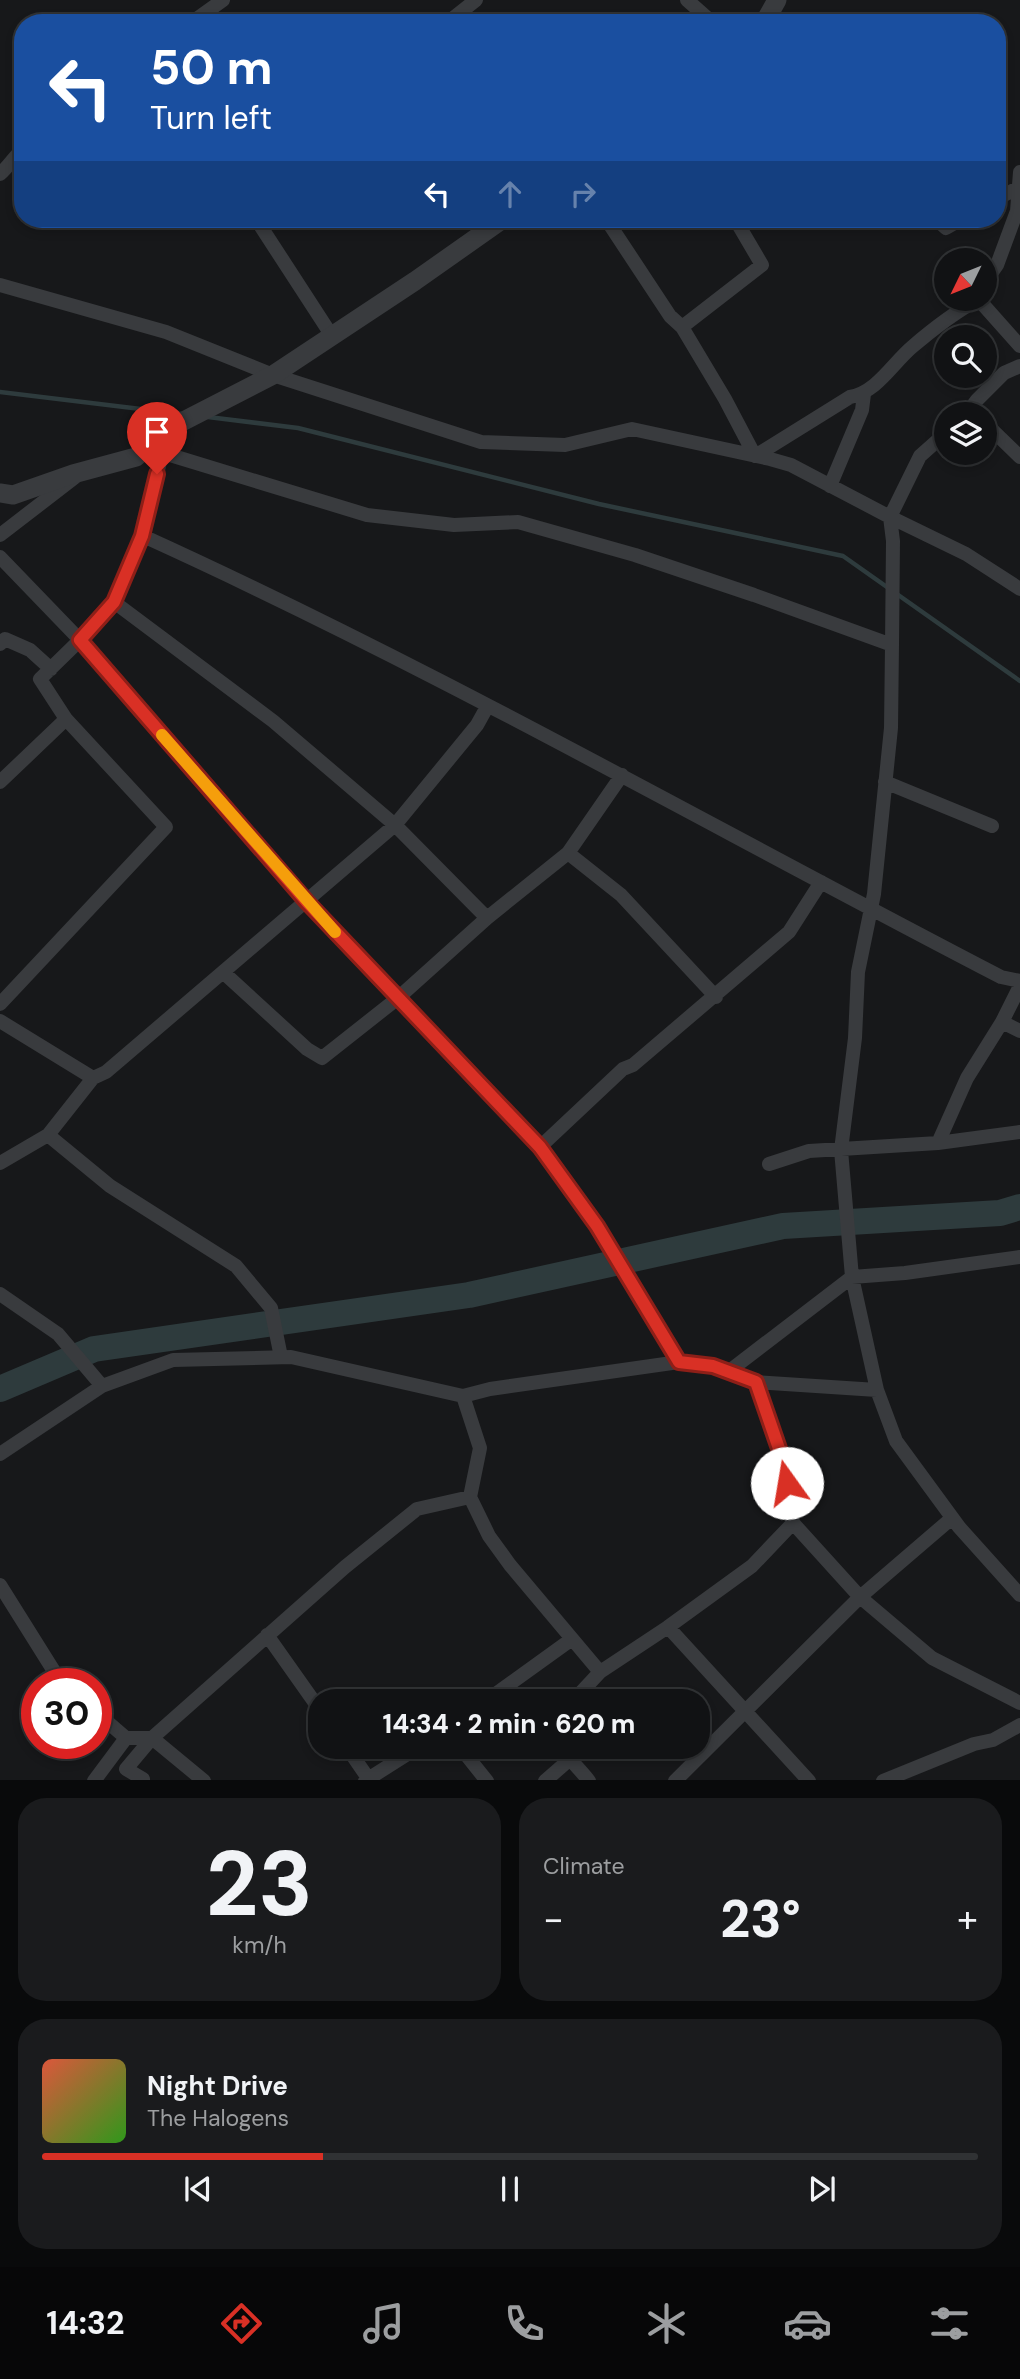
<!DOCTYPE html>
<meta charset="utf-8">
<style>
body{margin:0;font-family:"DM Sans",sans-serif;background:#1a1b1d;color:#f1f3f6;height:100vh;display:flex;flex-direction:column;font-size:26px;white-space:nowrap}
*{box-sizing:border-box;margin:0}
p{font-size:23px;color:#9c9ea0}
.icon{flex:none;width:38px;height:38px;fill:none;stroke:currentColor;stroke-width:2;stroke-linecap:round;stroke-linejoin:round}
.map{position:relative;height:1780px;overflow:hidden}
.details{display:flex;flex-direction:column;gap:18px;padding:18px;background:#090a0b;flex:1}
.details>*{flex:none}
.guide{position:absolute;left:14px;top:14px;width:992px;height:214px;border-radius:28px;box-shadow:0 4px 10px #0003,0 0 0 2px #303234;background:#1a4fa0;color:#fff;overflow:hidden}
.needle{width:46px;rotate:227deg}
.tools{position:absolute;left:934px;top:248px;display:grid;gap:14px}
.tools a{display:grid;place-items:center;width:63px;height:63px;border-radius:50%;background:#111214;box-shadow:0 4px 10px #0003,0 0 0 2px #303234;font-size:35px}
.speed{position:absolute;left:21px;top:1668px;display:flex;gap:14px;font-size:35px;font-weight:700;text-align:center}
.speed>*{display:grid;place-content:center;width:91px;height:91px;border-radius:50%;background:#111214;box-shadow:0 4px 10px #0003,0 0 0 2px #303234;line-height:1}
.speed .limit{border:10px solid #d22;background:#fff;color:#111}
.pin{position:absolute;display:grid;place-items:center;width:60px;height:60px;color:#fff;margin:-72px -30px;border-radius:50% 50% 50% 0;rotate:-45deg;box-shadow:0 0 7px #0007}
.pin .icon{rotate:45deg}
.me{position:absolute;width:77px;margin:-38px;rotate:347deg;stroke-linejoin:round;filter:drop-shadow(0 0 5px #0008)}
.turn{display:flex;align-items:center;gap:24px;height:147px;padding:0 21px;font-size:32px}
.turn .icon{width:91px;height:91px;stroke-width:2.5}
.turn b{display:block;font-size:49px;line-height:60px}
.lanes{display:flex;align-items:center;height:66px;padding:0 21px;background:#0003;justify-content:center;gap:35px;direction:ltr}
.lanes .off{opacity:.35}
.big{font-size:52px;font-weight:800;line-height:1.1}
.details .card{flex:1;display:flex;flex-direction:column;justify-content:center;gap:10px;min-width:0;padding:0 24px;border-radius:28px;background:#1a1b1d}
.details .dial{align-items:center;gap:0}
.dial b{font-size:91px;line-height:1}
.song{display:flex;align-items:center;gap:21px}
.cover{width:84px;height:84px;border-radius:10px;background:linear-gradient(135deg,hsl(10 70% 55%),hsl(110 70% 35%))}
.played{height:7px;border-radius:4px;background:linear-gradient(90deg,#d93025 30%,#303234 30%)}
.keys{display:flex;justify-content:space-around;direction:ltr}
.heat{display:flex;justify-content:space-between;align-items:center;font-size:38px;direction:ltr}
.details .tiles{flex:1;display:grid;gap:18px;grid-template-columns:1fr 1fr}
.card:last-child{grid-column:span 2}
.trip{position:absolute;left:308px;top:1689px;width:402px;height:70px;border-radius:28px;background:#111214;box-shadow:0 4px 10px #0003,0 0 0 2px #303234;font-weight:800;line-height:70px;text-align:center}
.tabs{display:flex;height:112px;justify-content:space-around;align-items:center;background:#070708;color:#9c9ea0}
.tabs .icon{width:49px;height:49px}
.tabs .current{color:#d93025}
.tabs b{font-size:32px;color:#f1f3f6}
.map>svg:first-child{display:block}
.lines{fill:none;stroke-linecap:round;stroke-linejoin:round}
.stream{stroke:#2e3b3d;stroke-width:4.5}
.river{stroke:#2e3b3d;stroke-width:26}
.minor{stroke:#393b3e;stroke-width:14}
.tertiary{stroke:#393b3e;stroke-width:19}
.route-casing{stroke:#8d1f18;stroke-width:18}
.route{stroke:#d93025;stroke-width:12}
.slow{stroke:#f59e0b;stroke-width:12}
</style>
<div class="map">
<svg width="1020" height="1781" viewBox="0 0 1020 1781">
<rect width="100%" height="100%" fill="#17181a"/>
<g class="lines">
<path class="stream" d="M0 392 182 414
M208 417 298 428 599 504 843 556 1020 681"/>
<path class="river" d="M0 1389 94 1349 469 1295 783 1226 1000 1213 1020 1207"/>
<path class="minor" d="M687 0 713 23
M191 23 223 0
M447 23 476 0
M0 174C9 166 14 157 23 149
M998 198 1020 187
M256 219 332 336
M606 219 670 316 682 327 725 399 755 456 850 397C877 392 892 364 912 347 933 329 955 312 979 299
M936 219 946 228 962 219
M985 282 997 265 1017 211 1020 172
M0 285 166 332 273 375 481 442 565 445 632 429 770 459 791 465 890 517 893 541 892 645
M979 300 1020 346
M682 327 762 265 735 219
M966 415 977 400 1004 373 1020 366
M985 423 1020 457
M947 432 920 456 890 517 966 554 1020 589
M147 448 367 515 454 525 518 522 635 555 754 595 892 645 891 728 874 894 858 972 855 1038 841 1150 852 1277 877 1390 896 1441 959 1527 1020 1595
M830 486 862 410 864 394
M0 535 74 478
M143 536C436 669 715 829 1001 977L1020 981
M0 557 80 640 307 902 540 1147 597 1226 679 1362 713 1366 756 1382 877 1390
M114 602 273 721 395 825 487 918
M0 644 5 639 30 650 51 669
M0 782 66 719
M885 782 992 826
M568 853 621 895 716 997
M224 973 307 1049 322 1058 398 998 487 918 568 853 622 775
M0 1004 166 827 66 719 40 679 80 640 114 602 143 536 162 453
M0 1021 93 1078
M1002 1022 1020 1031
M48 1135 110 1186 236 1266 271 1308 281 1357
M938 1143 967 1078 1002 1022 1020 986
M540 1147 623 1069 633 1065 789 932 821 882
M0 1163 48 1135 93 1078 106 1072 395 825 477 725 487 707
M769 1164 809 1151 938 1143 1020 1132
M0 1294 58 1334 102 1386
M728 1372 852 1277 905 1273 1020 1257
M756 1382 784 1463 793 1523 860 1597 932 1658 1020 1703
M463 1396 490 1389 679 1362
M0 1454 102 1386 173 1360 291 1357 463 1396 480 1448 470 1497 489 1536 510 1565 600 1672
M0 1585 62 1684
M668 1627 809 1781
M267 1635 320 1710
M486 1701 572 1639
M573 1701 600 1672 668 1627 752 1566 793 1523
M96 1712 126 1738H152L204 1781
M346 1746 368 1778
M459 1746 487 1781
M561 1746C569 1760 579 1768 589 1781
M143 1779 126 1769 152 1738 345 1567 417 1509 470 1497
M94 1781 126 1738
M365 1781 420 1746
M545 1781 569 1760
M675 1781 860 1597 952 1518
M883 1781 974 1744 993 1740 1020 1725"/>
<path class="tertiary" d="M764 23 777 0
M0 493 13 495 73 474 136 457 170 428 273 375 415 281 503 219"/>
</g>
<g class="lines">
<g class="route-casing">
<path id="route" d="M157 474 142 536 114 602 80 640 307 902 540 1147 597 1226 679 1362 713 1366 756 1382 784 1463 787 1483"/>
</g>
<use href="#route" class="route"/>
<path class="slow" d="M162 735 335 932"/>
</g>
</svg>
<div class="tools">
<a><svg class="needle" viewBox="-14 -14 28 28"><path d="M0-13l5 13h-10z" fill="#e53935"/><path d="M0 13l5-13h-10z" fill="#9c9ea0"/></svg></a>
<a><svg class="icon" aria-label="search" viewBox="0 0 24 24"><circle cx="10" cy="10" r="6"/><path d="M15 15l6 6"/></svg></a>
<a><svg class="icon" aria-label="layers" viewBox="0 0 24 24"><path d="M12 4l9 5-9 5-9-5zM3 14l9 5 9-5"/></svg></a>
</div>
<div class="speed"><div class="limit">30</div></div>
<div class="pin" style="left:157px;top:474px;background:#d93025"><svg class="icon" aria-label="arrive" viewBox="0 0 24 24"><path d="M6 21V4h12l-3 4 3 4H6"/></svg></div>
<svg class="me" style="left:787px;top:1483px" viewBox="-20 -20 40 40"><circle r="19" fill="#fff"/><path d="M0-13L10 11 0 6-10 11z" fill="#d93025"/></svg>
<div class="trip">14:34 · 2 min · 620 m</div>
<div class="guide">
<div class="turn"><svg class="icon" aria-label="left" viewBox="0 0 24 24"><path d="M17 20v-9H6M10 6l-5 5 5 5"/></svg><div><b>50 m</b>Turn left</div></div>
<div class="lanes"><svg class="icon" aria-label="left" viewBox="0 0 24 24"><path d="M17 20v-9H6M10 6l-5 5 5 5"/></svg><svg class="icon off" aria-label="ahead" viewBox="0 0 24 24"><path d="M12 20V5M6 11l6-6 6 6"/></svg><svg class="icon off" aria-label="right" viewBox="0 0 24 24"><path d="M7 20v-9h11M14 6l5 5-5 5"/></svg></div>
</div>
</div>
<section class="details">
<div class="tiles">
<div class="card dial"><b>23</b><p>km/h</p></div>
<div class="card"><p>Climate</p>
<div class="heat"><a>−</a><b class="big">23°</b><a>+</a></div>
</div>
<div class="card">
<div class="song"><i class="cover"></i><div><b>Night Drive</b><p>The Halogens</p></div></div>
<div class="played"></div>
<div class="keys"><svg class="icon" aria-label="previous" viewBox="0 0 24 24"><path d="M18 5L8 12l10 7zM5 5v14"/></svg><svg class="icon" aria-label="pause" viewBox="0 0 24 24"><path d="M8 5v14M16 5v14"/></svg><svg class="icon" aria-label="next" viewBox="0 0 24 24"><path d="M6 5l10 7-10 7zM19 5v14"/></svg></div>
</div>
</div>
</section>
<nav class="tabs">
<b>14:32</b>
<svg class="icon current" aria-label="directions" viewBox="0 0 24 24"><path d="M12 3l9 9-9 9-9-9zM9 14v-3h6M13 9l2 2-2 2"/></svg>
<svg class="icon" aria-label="music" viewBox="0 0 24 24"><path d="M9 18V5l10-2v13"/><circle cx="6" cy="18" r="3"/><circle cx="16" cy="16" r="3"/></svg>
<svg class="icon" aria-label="phone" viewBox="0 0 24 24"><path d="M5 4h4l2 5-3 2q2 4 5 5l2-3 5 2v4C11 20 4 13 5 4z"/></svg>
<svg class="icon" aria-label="climate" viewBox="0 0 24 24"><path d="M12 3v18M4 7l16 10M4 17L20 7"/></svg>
<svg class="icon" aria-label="car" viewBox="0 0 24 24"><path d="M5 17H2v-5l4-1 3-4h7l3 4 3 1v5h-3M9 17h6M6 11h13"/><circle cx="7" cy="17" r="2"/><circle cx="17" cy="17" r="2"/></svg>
<svg class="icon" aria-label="filters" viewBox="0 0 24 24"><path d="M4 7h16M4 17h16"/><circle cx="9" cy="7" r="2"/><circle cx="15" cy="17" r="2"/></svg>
</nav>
